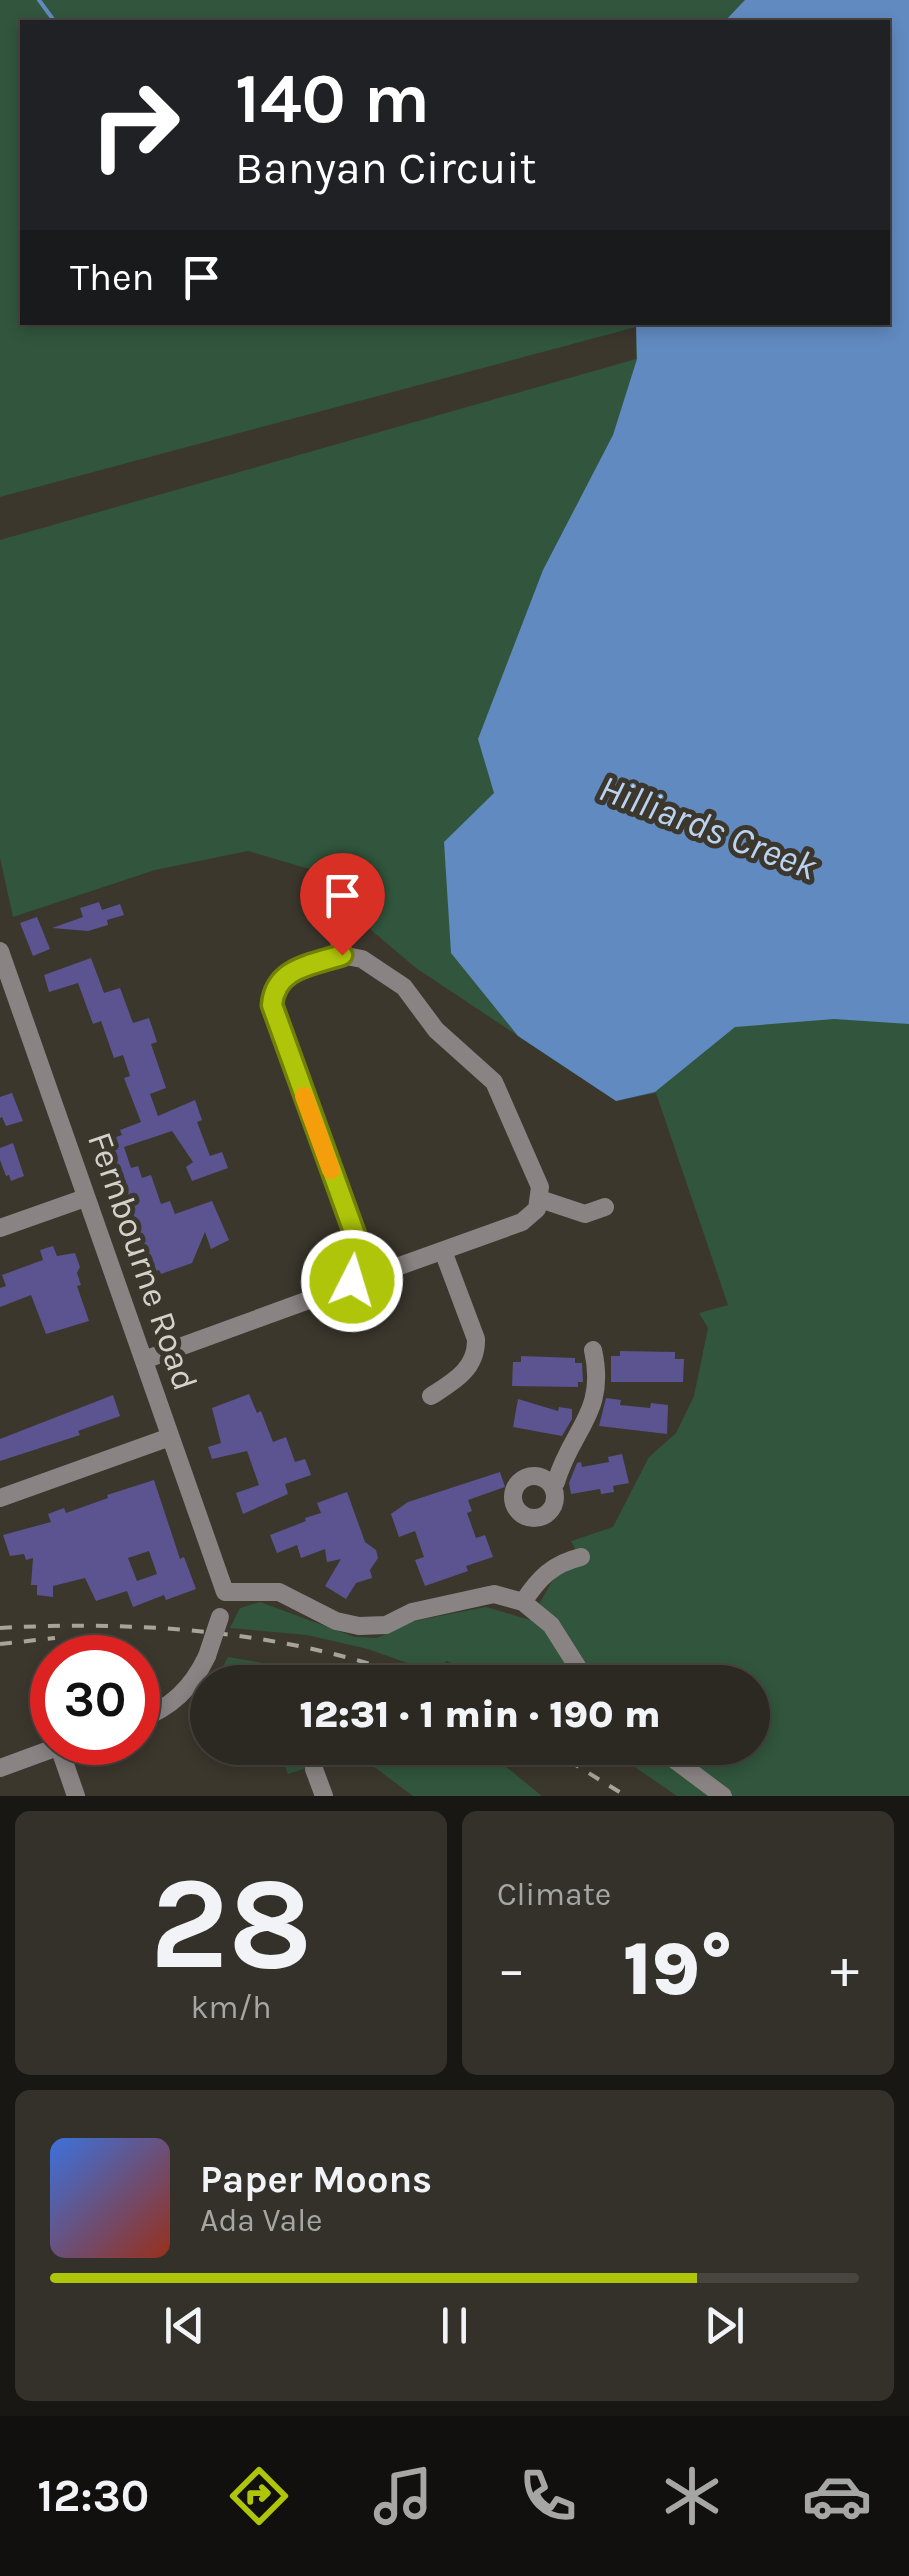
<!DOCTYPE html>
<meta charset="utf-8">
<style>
body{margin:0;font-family:Karla,sans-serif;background:#34312a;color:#f1f3f6;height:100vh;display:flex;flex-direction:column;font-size:38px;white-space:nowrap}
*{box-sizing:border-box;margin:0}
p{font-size:32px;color:#a6a6a5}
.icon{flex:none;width:55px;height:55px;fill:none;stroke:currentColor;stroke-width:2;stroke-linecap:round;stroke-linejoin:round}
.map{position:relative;height:1796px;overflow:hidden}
.sheet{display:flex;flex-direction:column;gap:15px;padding:15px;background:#181713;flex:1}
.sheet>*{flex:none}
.banner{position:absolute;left:20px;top:20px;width:870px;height:305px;border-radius:0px;box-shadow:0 5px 15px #0003,0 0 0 2px #484540;background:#202124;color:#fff;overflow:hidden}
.speed{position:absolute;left:30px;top:1635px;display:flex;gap:20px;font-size:50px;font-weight:700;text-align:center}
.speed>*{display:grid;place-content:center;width:130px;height:130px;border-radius:50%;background:#2c2922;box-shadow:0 5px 15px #0003,0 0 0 2px #484540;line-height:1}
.speed .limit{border:15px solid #d22;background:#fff;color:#111}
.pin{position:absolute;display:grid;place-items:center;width:85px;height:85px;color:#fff;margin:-102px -42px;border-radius:50% 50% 50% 0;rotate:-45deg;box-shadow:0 0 10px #0007}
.pin .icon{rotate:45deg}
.me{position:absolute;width:110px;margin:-55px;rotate:5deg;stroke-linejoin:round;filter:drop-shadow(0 0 8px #0008)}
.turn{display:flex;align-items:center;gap:35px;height:210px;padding:0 50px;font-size:45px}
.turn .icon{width:130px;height:130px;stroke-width:2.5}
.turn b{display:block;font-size:70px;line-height:85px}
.then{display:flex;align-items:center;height:95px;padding:0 50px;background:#0003;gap:20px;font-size:38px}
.big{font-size:75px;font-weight:800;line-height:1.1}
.sheet .widget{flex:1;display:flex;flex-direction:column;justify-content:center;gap:15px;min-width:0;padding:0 35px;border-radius:15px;background:#34312a}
.sheet .dial{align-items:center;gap:0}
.dial b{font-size:130px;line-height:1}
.song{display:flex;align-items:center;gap:30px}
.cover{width:120px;height:120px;border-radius:15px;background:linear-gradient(135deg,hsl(220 70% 55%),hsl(10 70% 35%))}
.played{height:10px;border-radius:5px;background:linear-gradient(90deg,#aec509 80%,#484540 80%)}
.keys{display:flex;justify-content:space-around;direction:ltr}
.heat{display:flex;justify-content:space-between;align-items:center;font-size:55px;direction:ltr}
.sheet .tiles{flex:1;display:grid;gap:15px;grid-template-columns:1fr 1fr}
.widget:last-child{grid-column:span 2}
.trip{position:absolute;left:190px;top:1665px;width:580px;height:100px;border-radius:50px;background:#2c2922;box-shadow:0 5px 15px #0003,0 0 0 2px #484540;font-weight:800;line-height:100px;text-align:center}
.dock{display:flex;height:160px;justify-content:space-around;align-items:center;background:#12100e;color:#a6a6a5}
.dock .icon{width:70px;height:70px}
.dock .active{color:#aec509}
.dock b{font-size:45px;color:#f1f3f6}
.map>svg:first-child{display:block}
.green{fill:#31553d;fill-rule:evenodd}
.water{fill:#618ac0}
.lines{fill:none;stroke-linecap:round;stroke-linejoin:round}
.stream{stroke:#618ac0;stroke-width:4}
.building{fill:#5b5490;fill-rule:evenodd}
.minor{stroke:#898383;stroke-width:18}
.rail{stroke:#a7a49c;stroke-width:4;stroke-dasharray:12 12;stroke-linecap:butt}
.minor-bridge{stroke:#898383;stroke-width:18}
.route-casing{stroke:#718006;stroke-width:25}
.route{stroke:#aec509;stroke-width:18}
.slow{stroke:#f59e0b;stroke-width:18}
.labels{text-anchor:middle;stroke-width:10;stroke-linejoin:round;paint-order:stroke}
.street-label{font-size:35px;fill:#d4d1cb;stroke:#3b372d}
.water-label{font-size:38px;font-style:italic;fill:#bbd2f1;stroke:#3b372d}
</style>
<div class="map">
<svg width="909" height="1796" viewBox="0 0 909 1796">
<rect width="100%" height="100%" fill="#3b372d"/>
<path class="green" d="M0 0H909V1796H677L607 1748H752V1682H488L447 1661 432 1672 368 1649 307 1635 230 1628 240 1608 260 1602 355 1637 377 1638 414 1621 486 1607 530 1620 554 1578 577 1553 571 1541 613 1527 649 1457 676 1433 694 1396 708 1328 699 1313 728 1305 656 1093 616 1101 416 968 371 930 360 908 333 876 248 851 155 870 13 917 0 858V540L636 359V327L0 497ZM22 22H888V322H22Z
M228 1657 317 1672 356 1682H215Z
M257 1748H326L330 1760 288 1774 282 1759Z
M349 1748H483L542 1796H413Z"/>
<path class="water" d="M745 0H909V1024L834 1019 735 1027 655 1092 616 1101 518 1036 451 953 444 842 494 793 478 739 543 570 613 435 637 359 636 323 888 322V22H724Z"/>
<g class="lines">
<path class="stream" d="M39 0 55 22"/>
</g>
<path class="building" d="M99 902 102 910 120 904 124 915 107 920 108 925 88 931 52 928 83 917 80 908Z
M37 917 50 949 33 956 20 923Z
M91 958 104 993 120 988 133 1023 149 1018 157 1042 151 1044 166 1088 150 1094 158 1116 195 1100 202 1120 197 1122 210 1156 222 1152 228 1168 192 1181 186 1167 193 1162 172 1131 124 1147 131 1168 138 1166 142 1178 151 1175 161 1204 170 1201 175 1214 212 1201 229 1240 211 1249 205 1232 192 1263 161 1274 159 1270 151 1273 143 1250 140 1251 109 1153 105 1155 101 1142 122 1135 120 1130 141 1122 124 1078 130 1076 123 1055 114 1058 101 1021 93 1024 78 983 49 992 44 975Z
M12 1093 23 1121 6 1126 2 1117 0 1118V1097Z
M13 1143 24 1176 11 1181 9 1175 6 1176 0 1160V1148Z
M53 1246 57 1256 75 1253 80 1267 77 1273 81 1285 77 1286 89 1321 46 1334 31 1295 0 1307V1288L6 1286 2 1275 43 1260 40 1250Z
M620 1351 675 1352V1359H684L683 1382H611V1356H620Z
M521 1356 575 1358V1363H582L583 1382H578V1387L512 1386 513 1362H521Z
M249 1394 257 1413 261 1411 273 1442 286 1437 295 1462 305 1459 311 1475 285 1484 288 1494 243 1514 236 1493 259 1485 247 1451 212 1459 208 1447 221 1443 212 1408Z
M113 1395 120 1416 78 1431 80 1435 0 1461V1439Z
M606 1398 621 1400 620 1405 650 1408 651 1403 668 1405 667 1434 599 1426Z
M518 1399 558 1411 559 1407 572 1409V1419L562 1436 513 1427Z
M622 1454 629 1483 613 1486 614 1492 601 1494 600 1489 571 1494 569 1483 577 1463 581 1462 582 1467 609 1462 608 1457Z
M500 1472 505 1487 468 1500 472 1511 467 1513 476 1538 485 1535 493 1557 466 1566 468 1571 425 1586 415 1560 424 1557 415 1531 399 1537 391 1514 408 1502Z
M154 1480 180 1559 184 1557 196 1589 166 1600 164 1595 133 1607 127 1591 96 1601 85 1578 53 1586V1597L37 1595V1585H31L33 1558 26 1560 24 1554 10 1556 3 1535 51 1522 48 1514 64 1508 66 1513 108 1498 107 1495ZM149 1551 157 1574 137 1581 128 1558Z
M347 1492 365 1542 376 1550 378 1558 370 1570 372 1578 356 1583 346 1599 325 1586 341 1559 327 1562 325 1549 301 1558 297 1545 277 1553 270 1535 306 1521 305 1518 321 1513 317 1503Z"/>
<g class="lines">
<path class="minor" d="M323 914 337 921 341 955
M0 951 225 1592
M540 1199 585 1214 605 1207
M0 1228 85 1198
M144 1360 339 1289 365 1265 394 1268 522 1222 537 1209 540 1187 494 1082 436 1030 404 987 362 959 341 955 285 975 277 983 271 1005 365 1265
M431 1396C453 1382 477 1369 476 1339L443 1251
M513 1497a21 21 0 1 1 42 0a21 21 0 1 1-42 0Z
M551 1484 556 1482C572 1428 607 1413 593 1350
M0 1498 170 1437
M225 1592H279L336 1621 359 1626 386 1625 412 1612 494 1594 523 1602C539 1578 552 1564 581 1557
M523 1602 551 1625 587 1682
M138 1720C171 1708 192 1688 207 1656
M59 1747 76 1796
M659 1748 723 1796
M0 1768 71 1742
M314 1769 324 1796"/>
<path class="rail" d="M0 1628C140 1620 291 1631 423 1682
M0 1644 55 1638
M548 1748 626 1796"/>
<path class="minor-bridge" d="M207 1656 220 1617"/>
</g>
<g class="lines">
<g class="route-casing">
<path id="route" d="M342 955C311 965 275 968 272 1005L366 1265 352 1281"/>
</g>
<use href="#route" class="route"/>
<path class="slow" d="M304 1096 331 1170"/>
</g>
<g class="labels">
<g class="street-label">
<text transform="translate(143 1261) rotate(71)" y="12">Fernbourne Road</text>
</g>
<g class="water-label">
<text transform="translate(708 827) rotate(21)" y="13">Hilliards Creek</text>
</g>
</g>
</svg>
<div class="speed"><div class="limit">30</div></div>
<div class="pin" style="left:342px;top:955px;background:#d93025"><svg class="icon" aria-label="arrive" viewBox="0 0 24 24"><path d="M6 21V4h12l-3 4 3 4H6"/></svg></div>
<svg class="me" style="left:352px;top:1281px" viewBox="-20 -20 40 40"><circle r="17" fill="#aec509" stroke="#fff" stroke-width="3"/><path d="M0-11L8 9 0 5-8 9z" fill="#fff"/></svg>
<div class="trip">12:31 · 1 min · 190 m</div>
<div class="banner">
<div class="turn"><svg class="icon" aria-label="right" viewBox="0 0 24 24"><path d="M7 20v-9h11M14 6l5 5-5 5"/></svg><div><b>140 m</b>Banyan Circuit</div></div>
<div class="then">Then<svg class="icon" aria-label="arrive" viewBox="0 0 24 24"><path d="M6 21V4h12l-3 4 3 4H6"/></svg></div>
</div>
</div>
<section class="sheet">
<div class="tiles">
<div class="widget dial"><b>28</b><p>km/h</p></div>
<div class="widget"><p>Climate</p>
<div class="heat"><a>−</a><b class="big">19°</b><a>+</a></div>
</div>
<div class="widget">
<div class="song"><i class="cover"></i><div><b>Paper Moons</b><p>Ada Vale</p></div></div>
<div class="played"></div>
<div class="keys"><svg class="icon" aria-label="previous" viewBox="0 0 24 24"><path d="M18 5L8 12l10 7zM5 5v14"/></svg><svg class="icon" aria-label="pause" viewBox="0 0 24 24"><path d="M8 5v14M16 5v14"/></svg><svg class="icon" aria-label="next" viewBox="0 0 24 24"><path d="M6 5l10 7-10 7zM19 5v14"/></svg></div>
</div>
</div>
</section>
<nav class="dock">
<b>12:30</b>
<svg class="icon active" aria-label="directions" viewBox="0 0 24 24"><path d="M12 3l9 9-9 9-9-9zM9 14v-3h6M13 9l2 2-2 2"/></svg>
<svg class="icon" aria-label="music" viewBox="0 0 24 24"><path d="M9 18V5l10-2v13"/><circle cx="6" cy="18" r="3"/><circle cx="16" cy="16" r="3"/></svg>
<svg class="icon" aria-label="phone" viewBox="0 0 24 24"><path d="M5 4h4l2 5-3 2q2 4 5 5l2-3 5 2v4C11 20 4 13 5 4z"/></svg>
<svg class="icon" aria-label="climate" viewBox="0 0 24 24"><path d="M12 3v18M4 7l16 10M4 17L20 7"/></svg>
<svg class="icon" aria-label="car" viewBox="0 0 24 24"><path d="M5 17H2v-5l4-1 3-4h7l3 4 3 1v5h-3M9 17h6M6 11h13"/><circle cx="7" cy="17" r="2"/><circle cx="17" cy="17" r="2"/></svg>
</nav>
